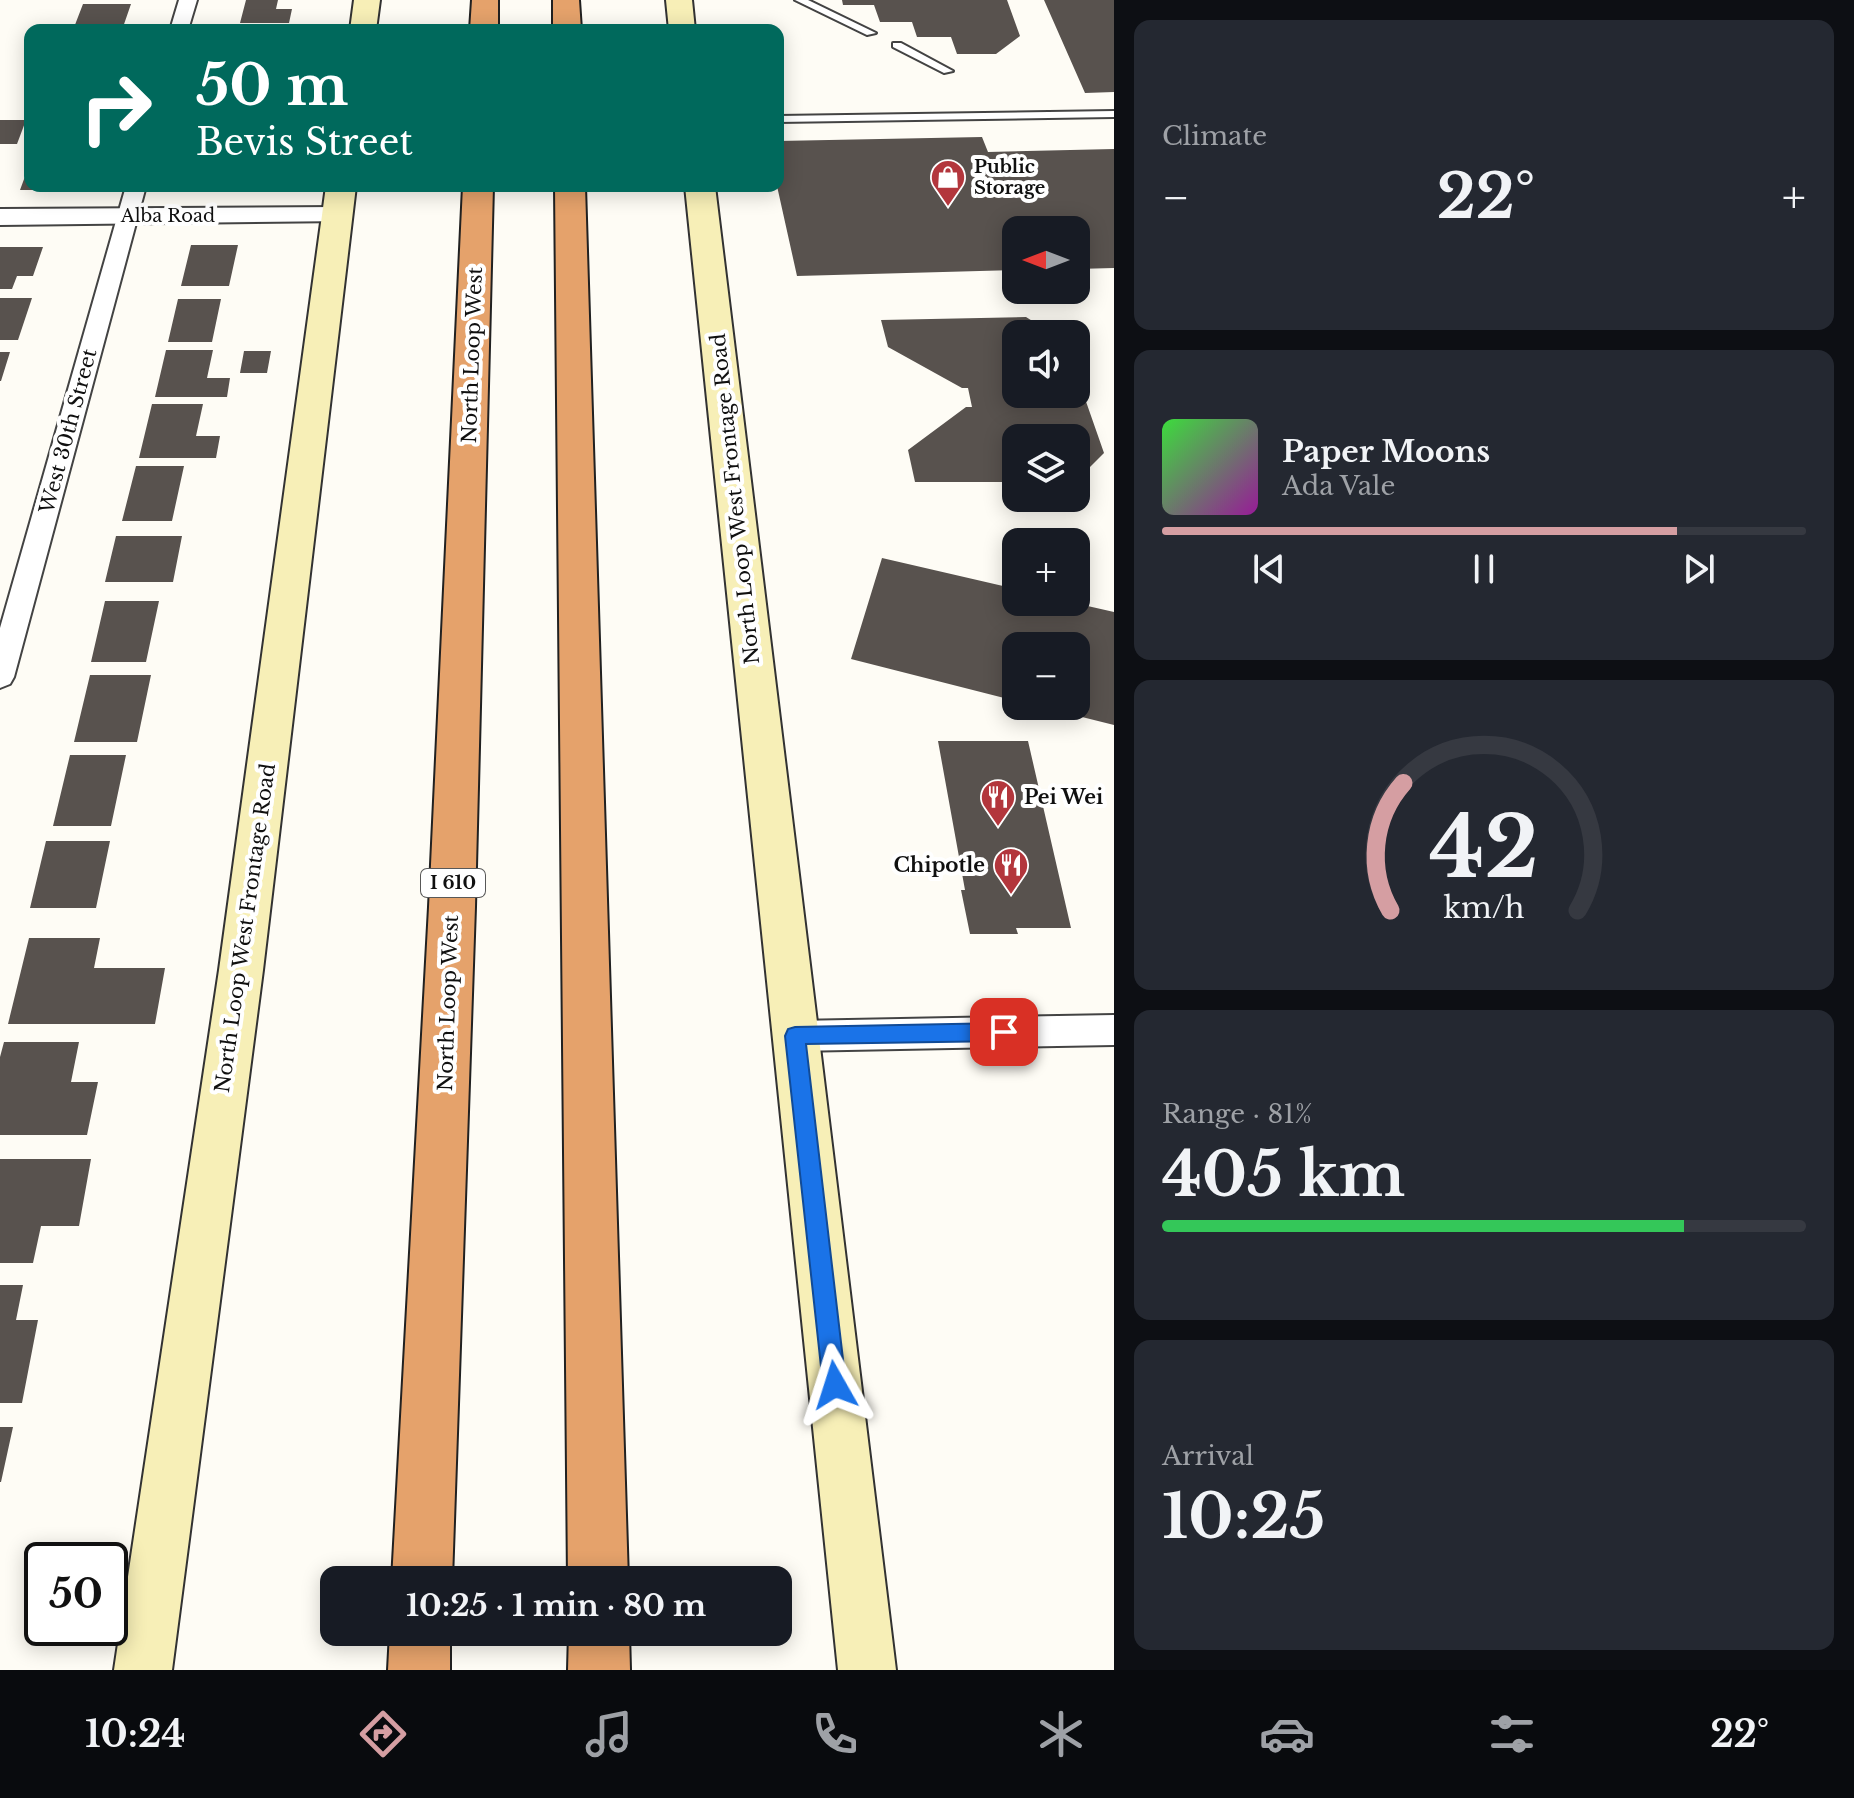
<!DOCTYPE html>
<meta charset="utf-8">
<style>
body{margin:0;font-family:"Libre Baskerville",serif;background:#242831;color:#f1f3f6;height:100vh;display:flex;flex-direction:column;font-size:30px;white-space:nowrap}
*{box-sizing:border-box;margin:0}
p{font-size:26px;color:#9ea1a6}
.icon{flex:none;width:44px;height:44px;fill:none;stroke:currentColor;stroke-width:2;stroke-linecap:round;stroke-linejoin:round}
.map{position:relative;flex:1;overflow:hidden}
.sheet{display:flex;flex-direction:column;gap:20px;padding:20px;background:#0d0f14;width:740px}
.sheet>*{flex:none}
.top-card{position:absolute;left:24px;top:24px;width:760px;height:168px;border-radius:16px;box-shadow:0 4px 20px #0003;background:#00695c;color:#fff;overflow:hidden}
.needle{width:52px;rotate:270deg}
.buttons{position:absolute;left:1002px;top:216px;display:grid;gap:16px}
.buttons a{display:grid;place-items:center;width:88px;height:88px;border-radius:16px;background:#171b24;box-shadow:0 4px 20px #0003;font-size:40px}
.speed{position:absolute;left:24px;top:1542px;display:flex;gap:16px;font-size:40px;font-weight:700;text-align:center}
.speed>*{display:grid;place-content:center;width:104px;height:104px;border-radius:50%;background:#171b24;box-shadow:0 4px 20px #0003;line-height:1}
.speed .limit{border:4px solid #111;border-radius:12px;background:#fff;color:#111}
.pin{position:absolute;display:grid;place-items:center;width:68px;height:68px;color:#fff;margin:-34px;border-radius:16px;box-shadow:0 4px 12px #0006}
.me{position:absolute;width:88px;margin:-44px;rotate:354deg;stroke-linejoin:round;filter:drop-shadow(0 0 6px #0008)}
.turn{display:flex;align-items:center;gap:28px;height:168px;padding:0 40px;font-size:36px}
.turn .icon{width:104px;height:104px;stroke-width:2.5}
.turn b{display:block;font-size:56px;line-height:68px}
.big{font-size:60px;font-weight:700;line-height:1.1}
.sheet .widget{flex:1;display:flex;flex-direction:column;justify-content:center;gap:12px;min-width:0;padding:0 28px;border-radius:16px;background:#242831}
.sheet .dial{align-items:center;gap:0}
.dial svg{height:208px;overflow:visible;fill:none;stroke:#363941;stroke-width:7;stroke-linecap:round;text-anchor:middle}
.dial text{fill:#f1f3f6;stroke:none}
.song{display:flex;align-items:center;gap:24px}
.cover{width:96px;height:96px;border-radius:12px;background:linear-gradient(135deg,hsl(120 70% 55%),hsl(300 70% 35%))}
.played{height:8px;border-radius:4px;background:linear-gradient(90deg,#d59ea2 80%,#363941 80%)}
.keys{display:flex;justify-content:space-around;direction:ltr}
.heat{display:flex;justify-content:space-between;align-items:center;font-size:44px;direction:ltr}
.charge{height:12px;border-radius:6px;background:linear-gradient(90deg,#34c759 81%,#363941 0)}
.trip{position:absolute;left:320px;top:1566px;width:472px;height:80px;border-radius:16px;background:#171b24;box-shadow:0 4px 20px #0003;font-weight:700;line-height:80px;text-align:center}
.menu{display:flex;height:128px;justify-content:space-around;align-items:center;background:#090b0e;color:#9ea1a6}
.menu .icon{width:56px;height:56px}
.menu .current{color:#d59ea2}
.menu b{font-size:36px;color:#f1f3f6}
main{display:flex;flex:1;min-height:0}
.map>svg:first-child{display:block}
.building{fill:#58524e}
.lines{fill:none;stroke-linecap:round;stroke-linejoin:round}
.service-casing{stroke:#434343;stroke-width:4}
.minor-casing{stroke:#434343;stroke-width:4}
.tertiary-casing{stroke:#434343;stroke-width:4}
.secondary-casing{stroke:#323232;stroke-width:4}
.motorway-casing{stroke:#212121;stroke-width:4}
.service{fill:#fff;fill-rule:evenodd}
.minor{fill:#fff;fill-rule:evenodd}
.tertiary{fill:#fff;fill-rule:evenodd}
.secondary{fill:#f7efb7;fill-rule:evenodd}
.motorway{fill:#e5a26b;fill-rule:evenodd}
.route{fill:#1a73e8;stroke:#114b97;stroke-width:2}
.labels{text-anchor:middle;stroke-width:8;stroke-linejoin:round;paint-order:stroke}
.far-poi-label{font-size:18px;font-weight:bold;fill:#101010;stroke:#fff;text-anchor:start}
.far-street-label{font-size:18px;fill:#101010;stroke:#fff}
.shield{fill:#fff;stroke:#585858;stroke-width:2}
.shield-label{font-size:18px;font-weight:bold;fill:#101010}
.street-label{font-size:20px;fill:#101010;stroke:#fff}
.poi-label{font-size:20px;font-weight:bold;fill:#101010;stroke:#fff;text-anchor:start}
</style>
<main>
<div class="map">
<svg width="1114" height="1670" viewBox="0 0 1114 1670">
<rect width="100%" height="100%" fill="#fefcf5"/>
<path class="building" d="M246 0H278L276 9H292L289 23H240Z
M842 0H1007L1020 36 996 54H957L951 37H917L912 22H880L874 5H843Z
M1044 0H1114V92L1085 93Z
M83 4H131L122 30H73Z
M0 120H26L17 144H0Z
M982 137 988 152 1114 149V268L1076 269V230H1016V270L797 276 777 186 778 141Z
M30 163V186H63L62 190H20Z
M201 186H249L248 190H200Z
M191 245H238L229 286H181Z
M0 247H43L33 276H17L12 289H0Z
M0 298H32L18 340H0Z
M178 299H221L212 342H168Z
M1026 317 1053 334H1016V394H1076V373L1104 453 1076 481V438H1016V482H915L908 450 966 407H972L968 388H962L888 347 881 320Z
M166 350H213L207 378H230L227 397H155Z
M244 351H271L267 373H240Z
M0 352H10L1 381H0Z
M152 404H203L196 436H220L216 458H139Z
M136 466H184L172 521H122Z
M116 536H182L173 582H105Z
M882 558 1016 589V602H1070L1114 612V725L1042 707 1076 706V646H1016V701L851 659Z
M105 601H159L146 662H91Z
M90 675H151L137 742H74Z
M938 741H1028L1071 928H1016L1018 934H970L961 890H965Z
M70 755H126L111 826H53Z
M46 841H110L96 908H30Z
M29 938H100L94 968H165L155 1024H8Z
M4 1042H79L71 1082H98L87 1135H0V1057Z
M0 1159H91L79 1226H41L33 1263H0Z
M0 1285H23L16 1320H38L22 1403H0Z
M0 1427H13L1 1482H0Z"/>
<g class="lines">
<g class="service-casing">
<path id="service" d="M795 0H808L876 33 867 35Z
M893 43H901L953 71 944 73 893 47Z
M1114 111V117L778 122V116Z"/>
</g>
<g class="minor-casing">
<path id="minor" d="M179 0H197L188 30H170Z
M126 186H146L14 677 10 684 0 688V628Z
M1114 1015V1045L795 1051 783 1046 779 1036 783 1026 795 1021Z"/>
</g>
<g class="tertiary-casing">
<path id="tertiary" d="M337 207 346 209 350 215 346 221 0 225V209Z"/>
</g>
<g class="secondary-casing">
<path id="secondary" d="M354 0H380L376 30H350Z
M666 0H692L695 30H669Z
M326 186H356L263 970 172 1670H114L219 970Z
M685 186H715L896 1670H838Z"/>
</g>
<g class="motorway-casing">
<path id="motorway" d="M472 0H498V30H470Z
M553 0H579L581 30H553Z
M463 186H493L475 907 452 1580H392L429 907Z
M555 186H585L628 1580H568Z
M390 1632H450V1670H388Z
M569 1632H629L630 1670H568Z"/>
</g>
<use href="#service" class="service"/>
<use href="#minor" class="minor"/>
<use href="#tertiary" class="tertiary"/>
<use href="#secondary" class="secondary"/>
<use href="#motorway" class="motorway"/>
</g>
<path class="route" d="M1004 1023 1011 1026 1014 1032 1011 1038 1004 1041 806 1044 846 1385 843 1393 835 1396 826 1393 823 1385 785 1036 788 1029 795 1027Z"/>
<defs>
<g id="shop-pin" transform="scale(1.8)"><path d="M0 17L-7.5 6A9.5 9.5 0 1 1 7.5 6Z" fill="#b3363c" stroke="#fff"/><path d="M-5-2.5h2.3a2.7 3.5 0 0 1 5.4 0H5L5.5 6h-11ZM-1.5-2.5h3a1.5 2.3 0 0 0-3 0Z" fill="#fff"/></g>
<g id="restaurant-pin" transform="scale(1.8)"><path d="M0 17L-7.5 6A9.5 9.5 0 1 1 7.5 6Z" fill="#b3363c" stroke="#fff"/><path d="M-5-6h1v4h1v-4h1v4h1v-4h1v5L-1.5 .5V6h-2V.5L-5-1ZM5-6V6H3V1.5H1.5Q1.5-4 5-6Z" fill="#fff"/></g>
</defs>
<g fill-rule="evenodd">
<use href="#shop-pin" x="948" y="177"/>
<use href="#restaurant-pin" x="998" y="797"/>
<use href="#restaurant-pin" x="1011" y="865"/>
</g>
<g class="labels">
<g class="far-poi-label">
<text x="974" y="173">Public<tspan x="974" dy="21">Storage</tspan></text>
</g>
<g class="far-street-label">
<text x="168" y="222">Alba Road</text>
</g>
<rect class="shield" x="421" y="869" width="64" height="28" rx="6"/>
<g class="shield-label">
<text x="453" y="889">I 610</text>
</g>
<g class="street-label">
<text transform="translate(472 355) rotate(-88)" y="7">North Loop West</text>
<text transform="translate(68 431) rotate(-75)" y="7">West 30th Street</text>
<text transform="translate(735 499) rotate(-96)" y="7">North Loop West Frontage Road</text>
<text transform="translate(245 928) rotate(-82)" y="7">North Loop West Frontage Road</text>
<text transform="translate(448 1003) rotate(-88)" y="7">North Loop West</text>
</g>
<g class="poi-label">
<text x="1024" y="804">Pei Wei</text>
<text x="985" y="872" text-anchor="end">Chipotle</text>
</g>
</g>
</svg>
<div class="buttons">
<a><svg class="needle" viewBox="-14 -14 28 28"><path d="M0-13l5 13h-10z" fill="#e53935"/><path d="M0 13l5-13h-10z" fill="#9ea1a6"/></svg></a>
<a><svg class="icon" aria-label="sound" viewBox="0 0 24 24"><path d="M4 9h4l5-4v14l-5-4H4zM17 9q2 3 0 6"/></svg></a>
<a><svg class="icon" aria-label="layers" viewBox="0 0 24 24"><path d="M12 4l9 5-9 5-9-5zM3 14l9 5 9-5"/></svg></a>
<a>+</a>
<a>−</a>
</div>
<div class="speed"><div class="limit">50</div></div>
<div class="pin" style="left:1004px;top:1032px;background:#d93025"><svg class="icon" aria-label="arrive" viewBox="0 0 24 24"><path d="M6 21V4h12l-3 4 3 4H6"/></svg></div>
<svg class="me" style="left:835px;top:1385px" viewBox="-20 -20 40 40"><path d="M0-17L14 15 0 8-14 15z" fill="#1a73e8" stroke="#fff" stroke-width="4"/></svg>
<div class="trip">10:25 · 1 min · 80 m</div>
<div class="top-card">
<div class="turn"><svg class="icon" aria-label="right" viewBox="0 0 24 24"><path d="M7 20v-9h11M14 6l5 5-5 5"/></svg><div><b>50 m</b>Bevis Street</div></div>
</div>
</div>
<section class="sheet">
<div class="widget"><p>Climate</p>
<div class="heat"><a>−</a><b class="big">22°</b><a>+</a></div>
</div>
<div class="widget">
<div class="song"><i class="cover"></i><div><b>Paper Moons</b><p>Ada Vale</p></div></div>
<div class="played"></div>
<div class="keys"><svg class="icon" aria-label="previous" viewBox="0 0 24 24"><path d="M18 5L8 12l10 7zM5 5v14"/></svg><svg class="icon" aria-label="pause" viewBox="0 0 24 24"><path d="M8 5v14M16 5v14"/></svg><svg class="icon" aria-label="next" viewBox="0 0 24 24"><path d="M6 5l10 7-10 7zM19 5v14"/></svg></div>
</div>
<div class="widget dial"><svg viewBox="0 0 100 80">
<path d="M14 69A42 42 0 1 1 86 69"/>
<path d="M14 69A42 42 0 0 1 19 20" stroke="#d59ea2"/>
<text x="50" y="56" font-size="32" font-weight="700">42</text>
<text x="50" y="72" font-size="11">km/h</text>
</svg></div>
<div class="widget"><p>Range · 81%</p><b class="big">405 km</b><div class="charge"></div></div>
<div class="widget"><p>Arrival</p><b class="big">10:25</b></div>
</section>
</main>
<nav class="menu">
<b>10:24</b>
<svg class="icon current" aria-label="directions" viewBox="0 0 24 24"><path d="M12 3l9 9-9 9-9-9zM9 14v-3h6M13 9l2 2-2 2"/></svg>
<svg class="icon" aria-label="music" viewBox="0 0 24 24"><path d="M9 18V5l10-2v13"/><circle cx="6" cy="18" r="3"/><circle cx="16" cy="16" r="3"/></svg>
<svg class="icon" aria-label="phone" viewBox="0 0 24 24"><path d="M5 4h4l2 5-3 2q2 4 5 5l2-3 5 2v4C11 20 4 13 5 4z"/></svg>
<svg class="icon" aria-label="climate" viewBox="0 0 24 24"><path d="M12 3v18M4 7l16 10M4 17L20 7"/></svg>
<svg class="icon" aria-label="car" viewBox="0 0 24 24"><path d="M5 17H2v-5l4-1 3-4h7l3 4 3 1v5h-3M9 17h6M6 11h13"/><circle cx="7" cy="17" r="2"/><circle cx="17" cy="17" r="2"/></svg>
<svg class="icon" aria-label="filters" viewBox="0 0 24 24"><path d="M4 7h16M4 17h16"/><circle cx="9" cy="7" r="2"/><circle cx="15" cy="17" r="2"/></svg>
<b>22°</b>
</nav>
